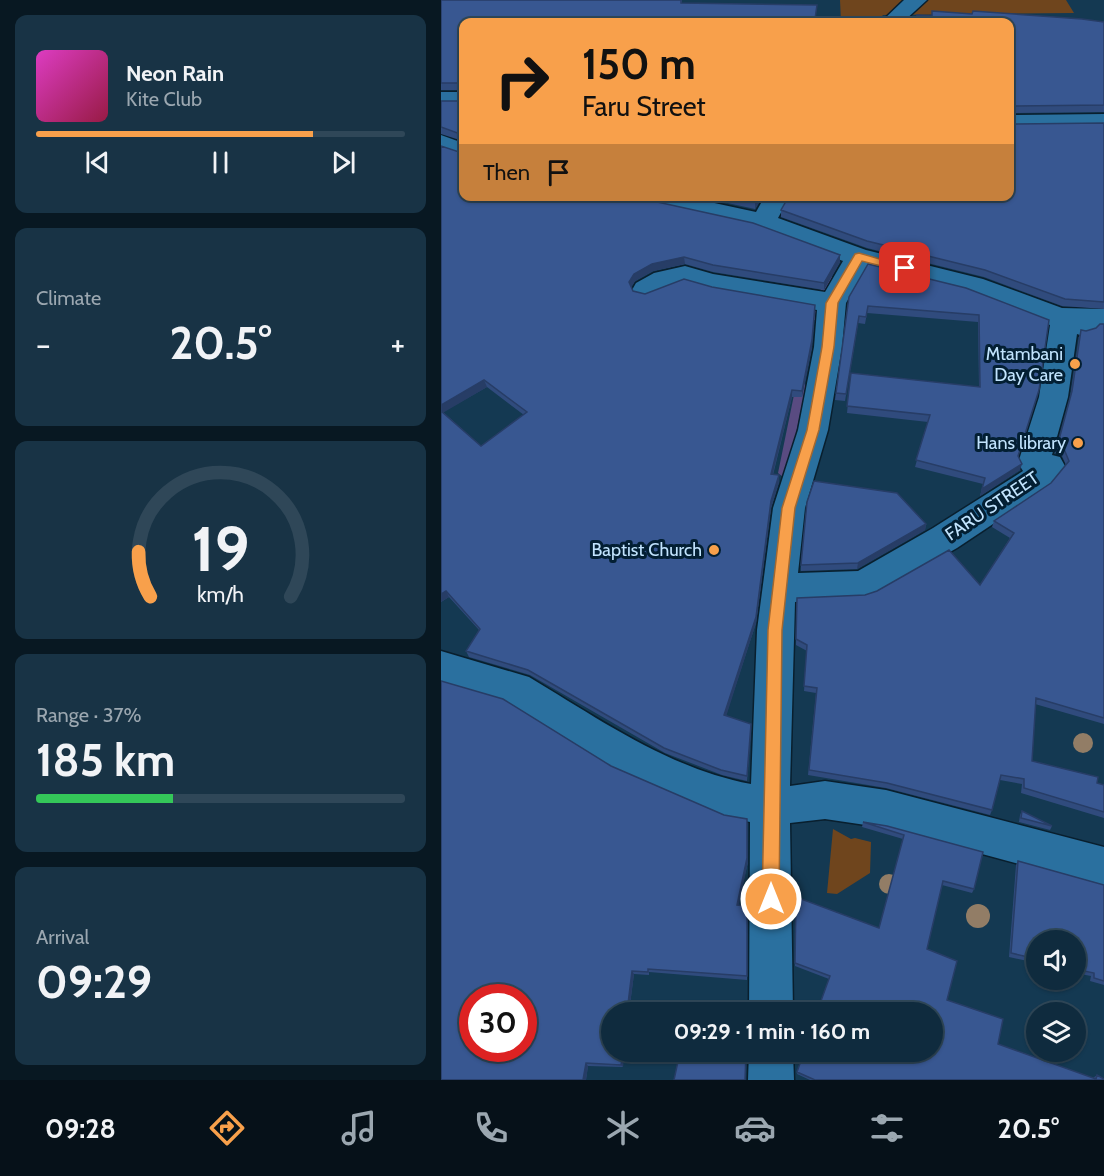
<!DOCTYPE html>
<meta charset="utf-8">
<style>
body{margin:0;font-family:Cabin,sans-serif;background:#183345;color:#f1f3f6;height:100vh;display:flex;flex-direction:column;font-size:22px;white-space:nowrap}
*{box-sizing:border-box;margin:0}
p{font-size:20px;color:#9ba7b0}
.icon{flex:none;width:33px;height:33px;fill:none;stroke:currentColor;stroke-width:2;stroke-linecap:round;stroke-linejoin:round}
.map{position:relative;flex:1;overflow:hidden}
.details{display:flex;flex-direction:column;gap:15px;padding:15px;background:#081822;width:441px}
.details>*{flex:none}
.top-card{position:absolute;left:18px;top:18px;width:555px;height:183px;border-radius:12px;box-shadow:0 2px 4px #0004,0 0 0 2px #2f4758;background:#f8a04b;color:#111;overflow:hidden}
.fabs{position:absolute;left:585px;top:930px;display:grid;gap:12px}
.fabs a{display:grid;place-items:center;width:60px;height:60px;border-radius:50%;background:#0f2b3e;box-shadow:0 2px 4px #0004,0 0 0 2px #2f4758;font-size:30px}
.speed{position:absolute;left:18px;top:984px;display:flex;gap:12px;font-size:30px;font-weight:700;text-align:center}
.speed>*{display:grid;place-content:center;width:78px;height:78px;border-radius:50%;background:#0f2b3e;box-shadow:0 2px 4px #0004,0 0 0 2px #2f4758;line-height:1}
.speed .limit{border:9px solid #d22;background:#fff;color:#111}
.pin{position:absolute;display:grid;place-items:center;width:51px;height:51px;color:#fff;margin:-26px;border-radius:12px;box-shadow:0 3px 9px #0006}
.me{position:absolute;width:66px;margin:-33px;rotate:0deg;stroke-linejoin:round;filter:drop-shadow(0 0 4px #0008)}
.turn{display:flex;align-items:center;gap:21px;height:126px;padding:0 24px;font-size:27px}
.turn .icon{width:78px;height:78px;stroke-width:2.5}
.turn b{display:block;font-size:42px;line-height:51px}
.then{display:flex;align-items:center;height:57px;padding:0 24px;background:#0003;gap:12px;font-size:22px}
.big{font-size:45px;font-weight:700;line-height:1.1}
.details .card{flex:1;display:flex;flex-direction:column;justify-content:center;gap:9px;min-width:0;padding:0 21px;border-radius:12px;background:#183345}
.details .dial{align-items:center;gap:0}
.dial svg{height:156px;overflow:visible;fill:none;stroke:#2f4758;stroke-width:7;stroke-linecap:round;text-anchor:middle}
.dial text{fill:#f1f3f6;stroke:none}
.song{display:flex;align-items:center;gap:18px}
.cover{width:72px;height:72px;border-radius:9px;background:linear-gradient(135deg,hsl(310 70% 55%),hsl(340 70% 35%))}
.played{height:6px;border-radius:3px;background:linear-gradient(90deg,#f8a04b 75%,#2f4758 75%)}
.keys{display:flex;justify-content:space-around;direction:ltr}
.heat{display:flex;justify-content:space-between;align-items:center;font-size:33px;direction:ltr}
.charge{height:9px;border-radius:4px;background:linear-gradient(90deg,#34c759 37%,#2f4758 0)}
.trip{position:absolute;left:160px;top:1002px;width:342px;height:60px;border-radius:30px;background:#0f2b3e;box-shadow:0 2px 4px #0004,0 0 0 2px #2f4758;font-weight:700;line-height:60px;text-align:center}
.menu{display:flex;height:96px;justify-content:space-around;align-items:center;background:#061119;color:#9ba7b0}
.menu .icon{width:42px;height:42px}
.menu .selected{color:#f8a04b}
.menu b{font-size:27px;color:#f1f3f6}
main{display:flex;flex:1;min-height:0}
.map>svg:first-child{display:block}
.green{fill:#6f451d}
.lines{fill:none;stroke-linecap:round;stroke-linejoin:round}
.stream{fill:#594b81;fill-rule:evenodd}
.minor-casing{stroke:#091f2e;stroke-width:3}
.minor{fill:#2a709f;fill-rule:evenodd}
.tree{fill:#927d66}
.wall{fill:#304b7d;fill-rule:evenodd}
.shaded-wall{fill:#273d66}
.building{fill:#385791;stroke:#273d66;stroke-width:1.5;fill-rule:evenodd}
.route{fill:#f8a04b;stroke:#a16831;stroke-width:1.5}
.poi-dot{fill:#f8a04b;stroke:#031f33;stroke-width:2}
.labels{text-anchor:middle;stroke-width:6;stroke-linejoin:round;paint-order:stroke}
.poi-label{font-size:18px;fill:#c2e4fe;stroke:#031f33;text-anchor:end}
.street-label{font-size:18px;fill:#c2e4fe;stroke:#031f33}
</style>
<main>
<section class="details">
<div class="card">
<div class="song"><i class="cover"></i><div><b>Neon Rain</b><p>Kite Club</p></div></div>
<div class="played"></div>
<div class="keys"><svg class="icon" aria-label="previous" viewBox="0 0 24 24"><path d="M18 5L8 12l10 7zM5 5v14"/></svg><svg class="icon" aria-label="pause" viewBox="0 0 24 24"><path d="M8 5v14M16 5v14"/></svg><svg class="icon" aria-label="next" viewBox="0 0 24 24"><path d="M6 5l10 7-10 7zM19 5v14"/></svg></div>
</div>
<div class="card"><p>Climate</p>
<div class="heat"><a>−</a><b class="big">20.5°</b><a>+</a></div>
</div>
<div class="card dial"><svg viewBox="0 0 100 80">
<path d="M14 69A42 42 0 1 1 86 69"/>
<path d="M14 69A42 42 0 0 1 8 46" stroke="#f8a04b"/>
<text x="50" y="56" font-size="32" font-weight="700">19</text>
<text x="50" y="72" font-size="11">km/h</text>
</svg></div>
<div class="card"><p>Range · 37%</p><b class="big">185 km</b><div class="charge"></div></div>
<div class="card"><p>Arrival</p><b class="big">09:29</b></div>
</section>
<div class="map">
<svg width="663" height="1080" viewBox="0 0 663 1080">
<rect width="100%" height="100%" fill="#143952"/>
<path class="green" d="M399 0H625L633 13 442 15 436 22H400Z
M392 829 410 839 414 838 430 842 429 873 396 894 386 893Z"/>
<g class="lines">
<path class="stream" d="M388 275 392 278 377 318 376 320H370L369 318 384 278Z
M360 382 365 385 347 473 342 477 337 473 355 385Z"/>
<g class="minor-casing">
<path id="minor" d="M463 0H486L462 22H440Z
M0 92H22V106H0Z
M663 114V128L568 129V115Z
M0 135 22 143V158L0 151Z
M188 196H241L315 212 324 196H349L337 218 425 250 542 279 621 308 663 309V329L655 328 652 333 642 336 636 334 627 397 611 455 619 457 624 466 606 488 516 548 434 595 422 599 354 602 349 786 384 781 445 790 663 847V887L445 828 384 819 349 823 352 1012H308L309 822 284 817 172 769 65 702 0 683V651L88 677C158 719 229 769 310 784L316 630 332 508 357 430 373 347 376 310 272 292 244 284 231 287 205 299 195 297 191 290 195 283 213 273 244 266 272 274 384 292 402 261 313 228 200 204 191 202ZM425 268 524 293 609 325 598 397 577 463 582 471 492 528 417 571 357 573 364 508 387 430 401 347 405 303Z
M308 1052H352L353 1080H307Z"/>
</g>
<use href="#minor" class="minor"/>
</g>
<g class="tree">
<circle cx="642" cy="743" r="10"/>
<circle cx="448" cy="884" r="10"/>
<circle cx="537" cy="916" r="12"/>
</g>
<path class="wall" d="M0 0H241V3L22 22 190 197 399 262 383 290 272 272 244 264 212 271 194 281 190 287 192 291 371 347 361 397H351L332 475 338 482 330 508 315 623 285 715 310 730 306 781 281 775 224 753 89 675 28 657 25 651 38 630 8 597 0 602V146L21 153 22 141 0 134V101H22V90H0ZM46 387 83 415 40 446 2 412Z
M531 14 663 22V112L568 113V22L491 16Z
M663 123V309L621 306 543 277 426 248 340 217V210L569 124Z
M254 196H322L314 209Z
M408 297 608 320 577 456 579 470 539 496 542 484 474 467 487 422 406 413 410 373 538 387 537 322 426 313 424 324 417 323 404 401 394 400Z
M663 324V724L594 704 591 761 663 785V818L580 793 581 784 559 780 551 810 549 815 445 788 367 775 375 693 363 691 366 651 355 645 356 598 424 595 539 585 569 538 551 527 553 521 610 483 625 465 621 456 614 453 629 398 638 337 640 330 645 331 655 328Z
M485 524 484 530 416 569 360 571V565Z
M581 811 611 826 609 830 578 822 579 815Z
M422 822 542 852 533 889 531 893 501 885 486 949 506 1000 557 1044 652 1078 656 1075 663 1080H369L356 1074 388 979 354 966 355 897 438 928 462 839 421 827Z
M577 861 663 885V985L649 981 650 976 634 973V940H596V963L568 957 575 865Z
M307 862 297 905 306 906V980L208 972V975L193 974 188 1012H171L182 1067 147 1066 145 1080H0Z"/>
<path class="shaded-wall" d="M318 196H322L314 209V202Z
M399 255V262L383 290V283Z
M243 257 244 264 212 271 194 281 189 289 188 282 193 274 211 264Z
M374 305 371 347 361 397V391Z
M43 380 46 387 0 414V405Z
M351 390V397L330 481V474Z
M581 464 579 470 539 496 541 489Z
M338 475V482L330 508 315 623 284 720 283 715 330 501Z
M485 524 484 530 416 569 417 563Z
M5 591 8 597 0 602V594Z
M306 819 307 862 297 909 296 905Z
M191 971 193 974 188 1012H186Z
M182 1052H184L182 1067 180 1065Z
M145 1063 147 1066 145 1080H142Z"/>
<path class="building" d="M0 0H240V3L376 5 374 19 395 21V22H22V196H189L312 223 399 255 383 283 272 265 243 257 211 264 193 274 188 282 192 291 204 294 243 279 271 287 374 305 371 340 361 391 351 390 330 474 338 475 330 501 315 617 283 715 310 724 306 776 280 770 223 748 87 670 25 651 39 629 5 591 0 594V411L40 446 86 412 43 380 0 405V146L21 153 22 135 0 127V101H22V83H0Z
M491 11 531 14 532 11 641 19 663 22V105L568 106V22H475L476 15 491 16Z
M568 114 569 124 663 123V302L624 299 544 270 426 241 340 210 348 196H568Z
M286 196H318L314 202Z
M427 264 525 288 608 320 598 390 577 456 581 464 541 489 544 478 475 460 489 415 406 406 410 373 539 387 538 315 427 306 425 317 418 316 405 394 395 393 408 297Z
M659 324H663V718L595 698 591 761 657 777 656 783 663 785V812L583 788V779L560 775 551 810 446 783 368 770 376 688 363 686 366 645 355 639 356 598 424 595 436 591 508 550 539 585 573 533 553 521 610 483 628 461 623 449 616 447 631 391 640 330 645 331 655 328Z
M373 481 456 493 485 524 417 563 360 565 366 502Z
M0 681 62 699 170 766 283 815 306 819V858L296 905 306 906V976L207 969V972L191 971 186 1012H171V1052H182L180 1065 145 1063 142 1080H0ZM32 998H82V1048H32Z
M581 811 611 826 580 818Z
M422 822 446 826 542 852 533 889 502 881 486 949 516 961 506 1000 562 1019 557 1044 655 1079 656 1075 663 1079V1080H374L356 1072 363 1052H492V1012H376L389 976 354 963 355 897 438 928 463 835Z
M577 861 663 885V981L653 978V973L634 969V940H596V959L570 953Z
M239 1052H305L304 1080H233Z"/>
<path class="route" d="M418 253 470 268 464 272 421 261 397 303 393 347 378 430 354 508 341 630 338 899 336 905 330 907 324 905 321 899 327 630 341 508 366 430 381 347 385 303 414 254Z"/>
<g class="poi-dot">
<circle cx="634" cy="364" r="6"/>
<circle cx="637" cy="443" r="6"/>
<circle cx="273" cy="550" r="6"/>
</g>
<g class="labels">
<g class="poi-label">
<text x="622" y="360">Mtambani<tspan x="622" dy="21">Day Care</tspan></text>
<text x="625" y="449">Hans library</text>
<text x="261" y="556">Baptist Church</text>
</g>
<g class="street-label">
<text transform="translate(551 506) rotate(-34)" y="6">FARU STREET</text>
</g>
</g>
</svg>
<div class="fabs">
<a><svg class="icon" aria-label="sound" viewBox="0 0 24 24"><path d="M4 9h4l5-4v14l-5-4H4zM17 9q2 3 0 6"/></svg></a>
<a><svg class="icon" aria-label="layers" viewBox="0 0 24 24"><path d="M12 4l9 5-9 5-9-5zM3 14l9 5 9-5"/></svg></a>
</div>
<div class="speed"><div class="limit">30</div></div>
<div class="pin" style="left:464px;top:268px;background:#d93025"><svg class="icon" aria-label="arrive" viewBox="0 0 24 24"><path d="M6 21V4h12l-3 4 3 4H6"/></svg></div>
<svg class="me" style="left:330px;top:899px" viewBox="-20 -20 40 40"><circle r="17" fill="#f8a04b" stroke="#fff" stroke-width="3"/><path d="M0-11L8 9 0 5-8 9z" fill="#fff"/></svg>
<div class="trip">09:29 · 1 min · 160 m</div>
<div class="top-card">
<div class="turn"><svg class="icon" aria-label="right" viewBox="0 0 24 24"><path d="M7 20v-9h11M14 6l5 5-5 5"/></svg><div><b>150 m</b>Faru Street</div></div>
<div class="then">Then<svg class="icon" aria-label="arrive" viewBox="0 0 24 24"><path d="M6 21V4h12l-3 4 3 4H6"/></svg></div>
</div>
</div>
</main>
<nav class="menu">
<b>09:28</b>
<svg class="icon selected" aria-label="directions" viewBox="0 0 24 24"><path d="M12 3l9 9-9 9-9-9zM9 14v-3h6M13 9l2 2-2 2"/></svg>
<svg class="icon" aria-label="music" viewBox="0 0 24 24"><path d="M9 18V5l10-2v13"/><circle cx="6" cy="18" r="3"/><circle cx="16" cy="16" r="3"/></svg>
<svg class="icon" aria-label="phone" viewBox="0 0 24 24"><path d="M5 4h4l2 5-3 2q2 4 5 5l2-3 5 2v4C11 20 4 13 5 4z"/></svg>
<svg class="icon" aria-label="climate" viewBox="0 0 24 24"><path d="M12 3v18M4 7l16 10M4 17L20 7"/></svg>
<svg class="icon" aria-label="car" viewBox="0 0 24 24"><path d="M5 17H2v-5l4-1 3-4h7l3 4 3 1v5h-3M9 17h6M6 11h13"/><circle cx="7" cy="17" r="2"/><circle cx="17" cy="17" r="2"/></svg>
<svg class="icon" aria-label="filters" viewBox="0 0 24 24"><path d="M4 7h16M4 17h16"/><circle cx="9" cy="7" r="2"/><circle cx="15" cy="17" r="2"/></svg>
<b>20.5°</b>
</nav>
